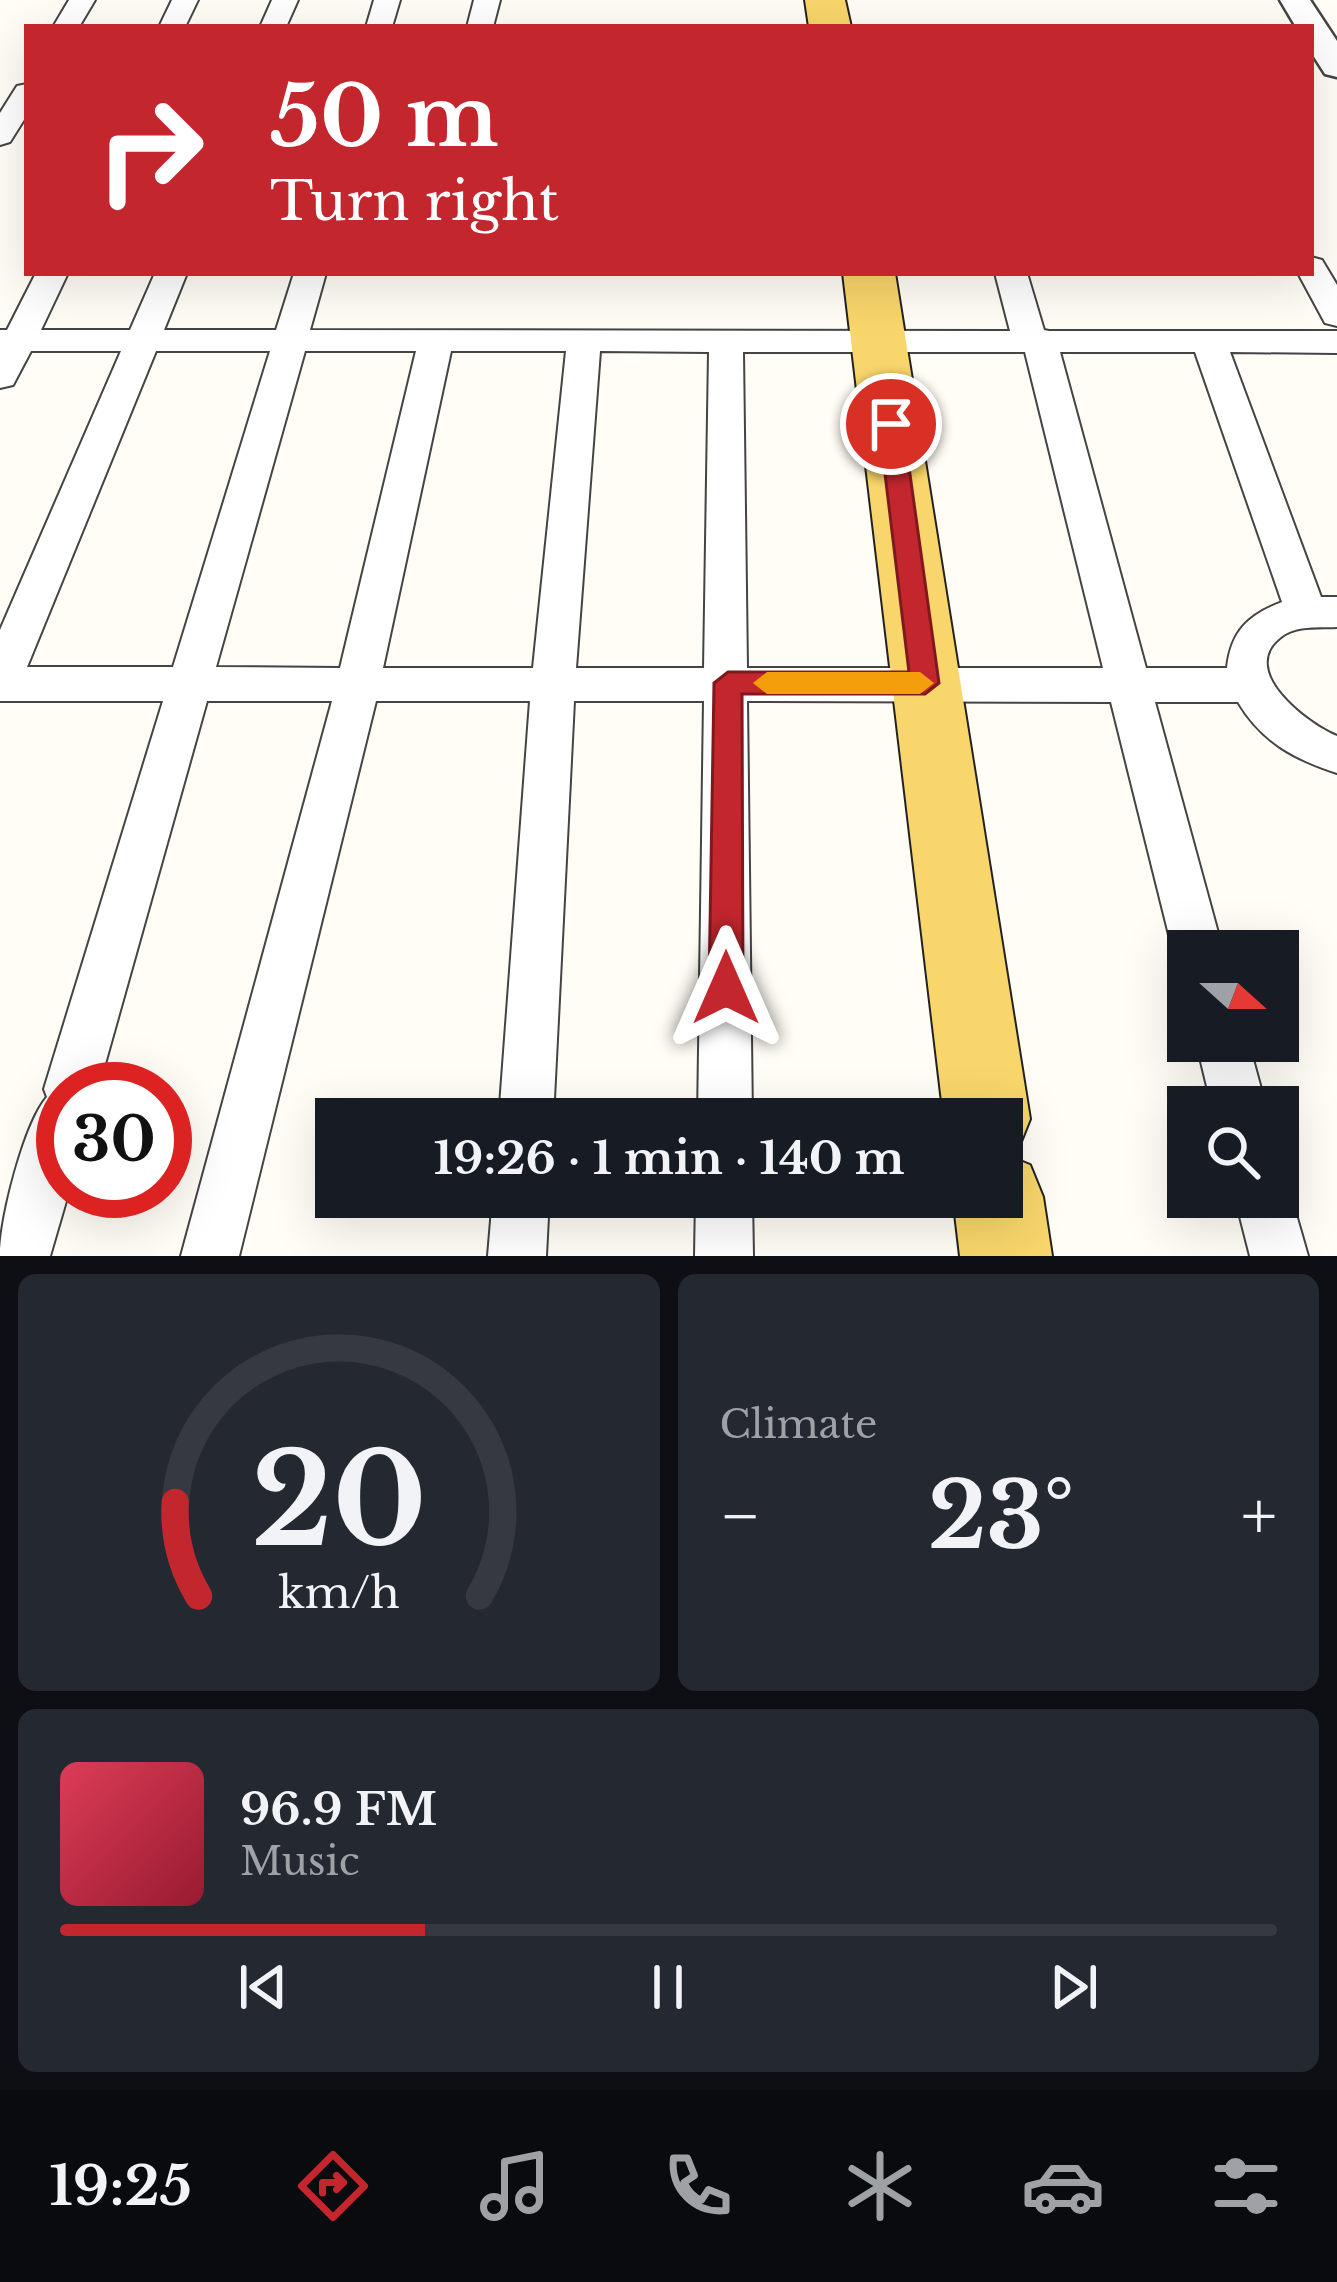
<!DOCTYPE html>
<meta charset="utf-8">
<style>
body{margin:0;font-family:"Libre Baskerville",serif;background:#242831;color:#f1f3f6;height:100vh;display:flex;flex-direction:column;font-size:45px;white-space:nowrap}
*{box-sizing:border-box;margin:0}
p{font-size:39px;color:#9ea1a6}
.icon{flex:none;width:66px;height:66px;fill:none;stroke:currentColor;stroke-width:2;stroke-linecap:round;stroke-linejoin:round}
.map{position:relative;height:1256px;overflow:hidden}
.side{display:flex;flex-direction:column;gap:18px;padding:18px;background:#0d0f14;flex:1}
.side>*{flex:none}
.hud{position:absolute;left:24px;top:24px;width:1290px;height:252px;border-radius:0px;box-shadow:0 12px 48px #0002;background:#c4262e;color:#fff;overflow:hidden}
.needle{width:78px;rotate:111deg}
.buttons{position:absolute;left:1167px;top:930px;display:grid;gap:24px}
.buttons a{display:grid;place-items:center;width:132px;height:132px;border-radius:0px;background:#171b24;box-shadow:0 12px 48px #0002;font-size:60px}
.speed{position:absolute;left:36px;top:1062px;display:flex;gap:24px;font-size:60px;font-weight:700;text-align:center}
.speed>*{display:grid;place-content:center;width:156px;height:156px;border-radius:50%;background:#171b24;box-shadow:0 12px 48px #0002;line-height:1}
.speed .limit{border:18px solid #d22;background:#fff;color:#111}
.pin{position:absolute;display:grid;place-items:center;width:102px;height:102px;color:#fff;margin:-51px;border:6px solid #fff;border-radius:50%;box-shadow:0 3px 12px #0007}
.me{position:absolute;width:132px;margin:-66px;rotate:0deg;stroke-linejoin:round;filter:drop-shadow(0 0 9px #0008)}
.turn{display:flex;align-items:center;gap:42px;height:252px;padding:0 48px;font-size:54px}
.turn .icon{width:156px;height:156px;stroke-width:2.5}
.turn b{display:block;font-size:84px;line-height:102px}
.big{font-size:90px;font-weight:800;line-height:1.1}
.side .card{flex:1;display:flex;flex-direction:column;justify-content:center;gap:18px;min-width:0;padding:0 42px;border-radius:18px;background:#242831}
.side .dial{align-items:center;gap:0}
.dial svg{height:312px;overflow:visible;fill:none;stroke:#363941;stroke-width:7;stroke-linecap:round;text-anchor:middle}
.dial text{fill:#f1f3f6;stroke:none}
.song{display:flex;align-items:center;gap:36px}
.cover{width:144px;height:144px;border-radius:18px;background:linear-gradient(135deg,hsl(350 70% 55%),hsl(350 70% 35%))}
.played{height:12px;border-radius:6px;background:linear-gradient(90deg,#c4262e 30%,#363941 30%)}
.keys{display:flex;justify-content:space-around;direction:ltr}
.heat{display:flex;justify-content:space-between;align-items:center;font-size:66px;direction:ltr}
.side .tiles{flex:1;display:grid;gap:18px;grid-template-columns:1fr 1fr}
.card:last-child{grid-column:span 2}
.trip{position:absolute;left:315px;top:1098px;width:708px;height:120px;border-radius:0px;background:#171b24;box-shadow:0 12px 48px #0002;font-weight:800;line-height:120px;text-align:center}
.tab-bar{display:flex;height:192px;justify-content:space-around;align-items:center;background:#090b0e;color:#9ea1a6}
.tab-bar .icon{width:84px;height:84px}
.tab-bar .active{color:#c4262e}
.tab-bar b{font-size:54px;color:#f1f3f6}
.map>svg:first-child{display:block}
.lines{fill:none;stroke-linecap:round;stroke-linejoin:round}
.minor-casing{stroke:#444;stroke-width:4}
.tertiary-casing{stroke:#444;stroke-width:5}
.primary-casing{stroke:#222;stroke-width:4}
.minor{fill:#fff;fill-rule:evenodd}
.tertiary{fill:#fff;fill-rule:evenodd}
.primary{fill:#f9d66b;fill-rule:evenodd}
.route{fill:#c4262e;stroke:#7f191e;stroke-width:3}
.slow{fill:#f59e0b}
</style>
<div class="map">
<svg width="1337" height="1256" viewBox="0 0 1337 1256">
<rect width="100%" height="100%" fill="#fffdf5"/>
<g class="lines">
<g class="minor-casing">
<path id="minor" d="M69 0H95L79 27H53Z
M172 0H198L185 27H159Z
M272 0H298L286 27H260Z
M374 0H400L392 27H366Z
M474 0H500L493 27H467Z
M27 84V115L10 142 0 145V113L17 86Z
M1311 257 1322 260 1337 285V326L1325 323 1298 273H1311Z
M36 273H68L41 330H130L155 273H187L164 330H276L294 273H326L310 330 1010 331 995 273H1027L1044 330 1049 331H1337V353L1230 352 1321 597H1337V627C1319 628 1296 625 1281 637 1236 671 1309 725 1337 736V773C1294 759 1262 742 1238 702H1155L1223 951H1188V970L1180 967 1173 951 1111 702 747 701 752 1119H698L704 701H574L553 1119H499L530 701H376L239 1256H181L332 701H207L98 1089H63V1191H69L50 1256H0C0 1219 24 1124 47 1097L44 1089 163 701H0V630L121 351H31L13 385 0 388V330H7ZM156 351H270L173 667H27ZM305 351H416L340 668 216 667ZM451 351H566L533 668H383ZM600 351 709 352 704 668H576ZM743 352H1025L1103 668H747ZM1060 352H1195L1282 602C1248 615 1231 631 1227 668H1146Z
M1196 1041H1248L1266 1107H1212Z
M1278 1175 1291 1197 1308 1256H1250L1235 1197H1278Z
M493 1197H549L546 1256H488Z
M696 1197H752L753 1256H695Z"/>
</g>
<g class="tertiary-casing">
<path id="tertiary" d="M1280 0H1310L1337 41V77L1325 74 1311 52V27H1296Z"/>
</g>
<g class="primary-casing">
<path id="primary" d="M805 0H845L851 27H809Z
M843 273H895L1030 1119 1018 1149 1003 1154 1030 1165 1043 1197 1052 1256H960L953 1197H1002V1119H944Z"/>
</g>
<use href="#minor" class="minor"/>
<use href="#tertiary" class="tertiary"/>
<use href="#primary" class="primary"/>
</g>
<path class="route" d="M891 416 903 424 939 683 925 694H742L743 988 738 999 726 1003 714 999 709 988 714 683 728 672H909L879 424Z"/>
<path class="slow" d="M767 672H920L934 683 920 694H767L753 683Z"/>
</svg>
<div class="buttons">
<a><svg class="needle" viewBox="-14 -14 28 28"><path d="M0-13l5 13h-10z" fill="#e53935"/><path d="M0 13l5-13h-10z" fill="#9ea1a6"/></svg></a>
<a><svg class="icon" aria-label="search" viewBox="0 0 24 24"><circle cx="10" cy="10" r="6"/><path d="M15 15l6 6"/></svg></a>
</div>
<div class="speed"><div class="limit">30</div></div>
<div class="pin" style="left:891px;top:424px;background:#d93025"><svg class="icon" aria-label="arrive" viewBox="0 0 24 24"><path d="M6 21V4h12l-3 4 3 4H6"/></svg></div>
<svg class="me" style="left:726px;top:988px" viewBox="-20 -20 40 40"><path d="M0-17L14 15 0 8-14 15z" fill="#c4262e" stroke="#fff" stroke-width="4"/></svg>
<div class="trip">19:26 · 1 min · 140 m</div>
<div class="hud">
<div class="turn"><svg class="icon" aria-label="right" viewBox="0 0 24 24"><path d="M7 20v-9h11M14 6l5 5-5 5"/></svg><div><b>50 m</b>Turn right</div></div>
</div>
</div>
<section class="side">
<div class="tiles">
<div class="card dial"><svg viewBox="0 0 100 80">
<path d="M14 69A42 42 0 1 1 86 69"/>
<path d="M14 69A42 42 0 0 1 8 45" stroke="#c4262e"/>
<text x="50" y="56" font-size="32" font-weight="700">20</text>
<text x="50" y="72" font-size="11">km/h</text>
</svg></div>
<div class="card"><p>Climate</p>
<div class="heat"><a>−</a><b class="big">23°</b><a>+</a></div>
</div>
<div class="card">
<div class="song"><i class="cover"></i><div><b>96.9 FM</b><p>Music</p></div></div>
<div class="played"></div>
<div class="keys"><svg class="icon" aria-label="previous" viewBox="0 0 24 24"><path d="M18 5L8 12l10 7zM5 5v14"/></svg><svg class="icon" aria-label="pause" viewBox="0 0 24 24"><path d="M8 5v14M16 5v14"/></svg><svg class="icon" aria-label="next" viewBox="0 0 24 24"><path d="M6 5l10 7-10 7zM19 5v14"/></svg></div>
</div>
</div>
</section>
<nav class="tab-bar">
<b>19:25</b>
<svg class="icon active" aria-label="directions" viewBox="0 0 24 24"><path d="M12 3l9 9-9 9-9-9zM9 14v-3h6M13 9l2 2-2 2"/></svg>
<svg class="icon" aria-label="music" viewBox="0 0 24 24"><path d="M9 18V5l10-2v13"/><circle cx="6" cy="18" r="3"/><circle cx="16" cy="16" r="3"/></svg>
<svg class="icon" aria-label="phone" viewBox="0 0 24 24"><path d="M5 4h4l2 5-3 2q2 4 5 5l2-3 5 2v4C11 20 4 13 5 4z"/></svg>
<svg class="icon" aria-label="climate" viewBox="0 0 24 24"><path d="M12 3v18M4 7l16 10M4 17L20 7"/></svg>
<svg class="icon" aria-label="car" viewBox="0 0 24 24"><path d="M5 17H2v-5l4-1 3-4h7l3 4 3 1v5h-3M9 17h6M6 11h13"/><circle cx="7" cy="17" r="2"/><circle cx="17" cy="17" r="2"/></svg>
<svg class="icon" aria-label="filters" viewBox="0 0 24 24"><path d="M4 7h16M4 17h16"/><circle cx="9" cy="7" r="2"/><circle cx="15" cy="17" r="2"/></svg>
</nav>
